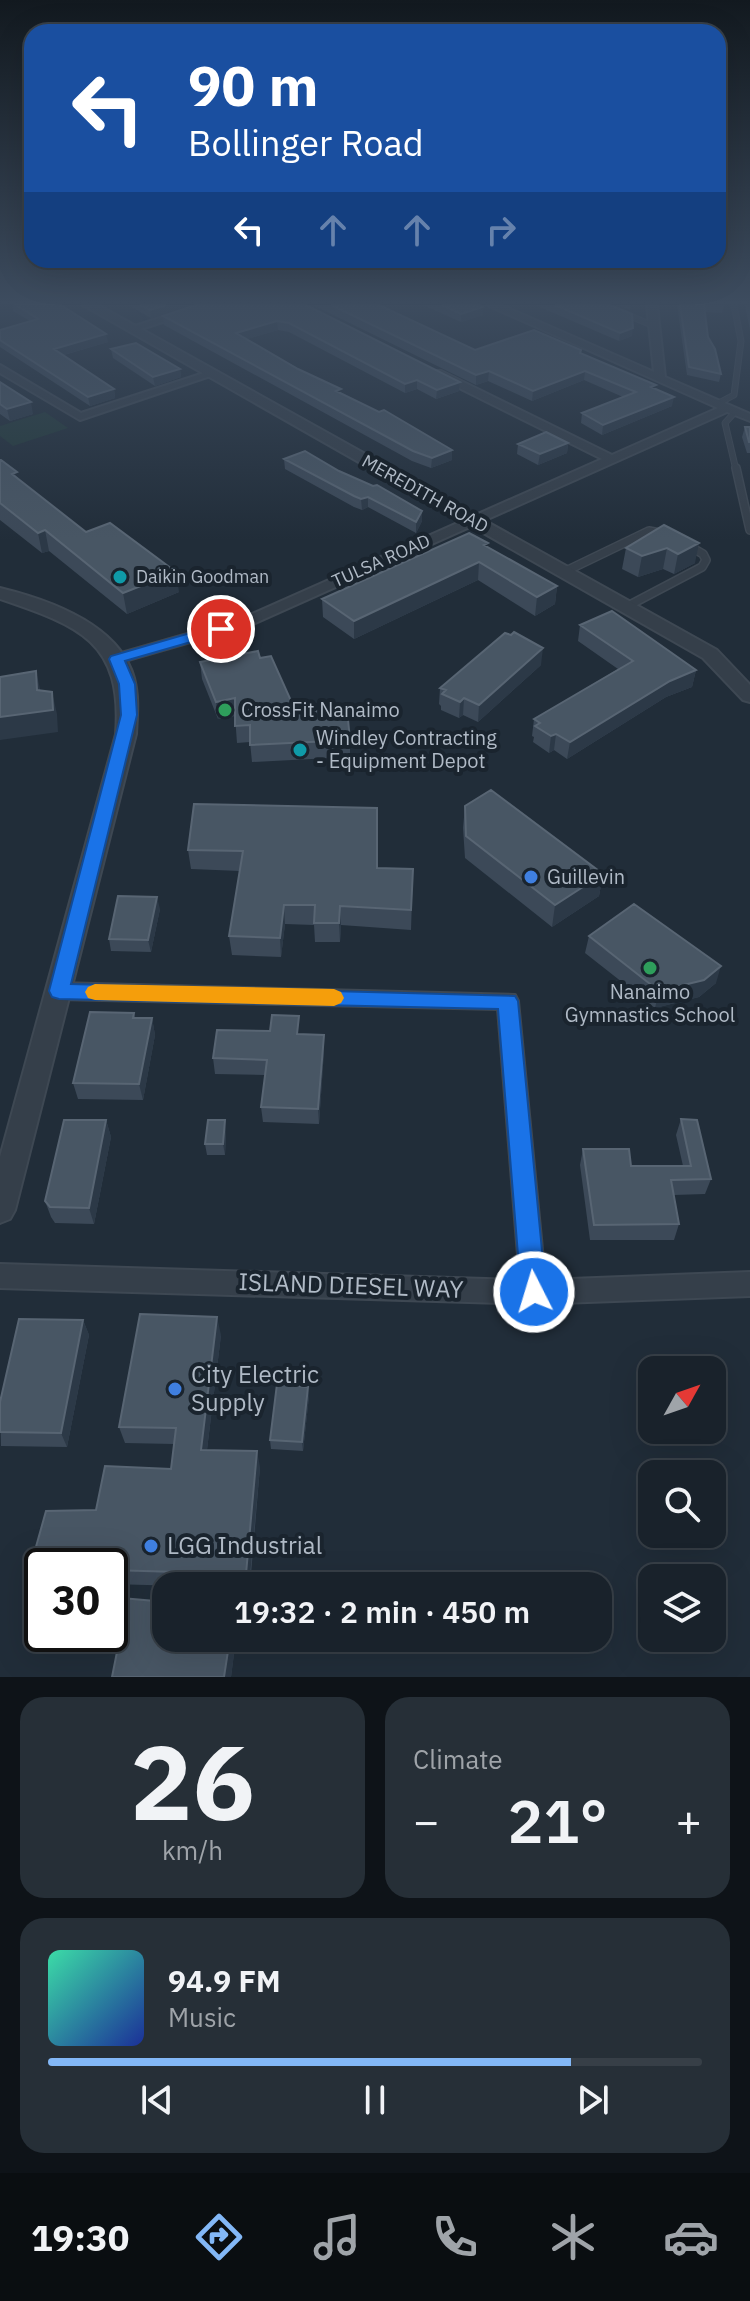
<!DOCTYPE html>
<meta charset="utf-8">
<style>
body{margin:0;font-family:"IBM Plex Sans",sans-serif;background:#262f37;color:#f1f3f6;height:100vh;display:flex;flex-direction:column;font-size:30px;white-space:nowrap}
*{box-sizing:border-box;margin:0}
p{font-size:26px;color:#9fa4a9}
.icon{flex:none;width:44px;height:44px;fill:none;stroke:currentColor;stroke-width:2;stroke-linecap:round;stroke-linejoin:round}
.map{position:relative;height:1677px;overflow:hidden}
.details{display:flex;flex-direction:column;gap:20px;padding:20px;background:#0e1318;flex:1}
.details>*{flex:none}
.guide{position:absolute;left:24px;top:24px;width:702px;height:244px;border-radius:24px;box-shadow:0 8px 32px #0002,0 0 0 2px #373f47;background:#1a4fa0;color:#fff;overflow:hidden}
.needle{width:52px;rotate:50deg}
.controls{position:absolute;left:638px;top:1356px;display:grid;gap:16px}
.controls a{display:grid;place-items:center;width:88px;height:88px;border-radius:16px;background:#19222b;box-shadow:0 8px 32px #0002,0 0 0 2px #373f47;font-size:40px}
.speed{position:absolute;left:24px;top:1548px;display:flex;gap:16px;font-size:40px;font-weight:700;text-align:center}
.speed>*{display:grid;place-content:center;width:104px;height:104px;border-radius:50%;background:#19222b;box-shadow:0 8px 32px #0002,0 0 0 2px #373f47;line-height:1}
.speed .limit{border:4px solid #111;border-radius:12px;background:#fff;color:#111}
.pin{position:absolute;display:grid;place-items:center;width:68px;height:68px;color:#fff;margin:-34px;border:4px solid #fff;border-radius:50%;box-shadow:0 2px 8px #0007}
.me{position:absolute;width:88px;margin:-44px;rotate:355deg;stroke-linejoin:round;filter:drop-shadow(0 0 6px #0008)}
.turn{display:flex;align-items:center;gap:28px;height:168px;padding:0 32px;font-size:36px}
.turn .icon{width:104px;height:104px;stroke-width:2.5}
.turn b{display:block;font-size:56px;line-height:68px}
.lanes{display:flex;align-items:center;height:76px;padding:0 32px;background:#0003;justify-content:center;gap:40px;direction:ltr}
.lanes .off{opacity:.35}
.big{font-size:60px;font-weight:600;line-height:1.1}
.details .tile{flex:1;display:flex;flex-direction:column;justify-content:center;gap:12px;min-width:0;padding:0 28px;border-radius:24px;background:#262f37}
.details .dial{align-items:center;gap:0}
.dial b{font-size:104px;line-height:1}
.song{display:flex;align-items:center;gap:24px}
.cover{width:96px;height:96px;border-radius:12px;background:linear-gradient(135deg,hsl(160 70% 55%),hsl(230 70% 35%))}
.played{height:8px;border-radius:4px;background:linear-gradient(90deg,#83b8f7 80%,#373f47 80%)}
.keys{display:flex;justify-content:space-around;direction:ltr}
.heat{display:flex;justify-content:space-between;align-items:center;font-size:44px;direction:ltr}
.details .tiles{flex:1;display:grid;gap:20px;grid-template-columns:1fr 1fr}
.tile:last-child{grid-column:span 2}
.trip{position:absolute;left:152px;top:1572px;width:460px;height:80px;border-radius:24px;background:#19222b;box-shadow:0 8px 32px #0002,0 0 0 2px #373f47;font-weight:600;line-height:80px;text-align:center}
.tabs{display:flex;height:128px;justify-content:space-around;align-items:center;background:#0a0e11;color:#9fa4a9}
.tabs .icon{width:56px;height:56px}
.tabs .active{color:#83b8f7}
.tabs b{font-size:36px;color:#f1f3f6}
.map>svg:first-child{display:block}
.green{fill:#23393a}
.lines{fill:none;stroke-linecap:round;stroke-linejoin:round}
.stream{stroke:#152537;stroke-width:4}
.service-far1-casing{stroke:#3e4853;stroke-width:7}
.service-casing{stroke:#3e4853;stroke-width:10}
.minor-casing{stroke:#3e4853;stroke-width:4}
.tertiary-casing{stroke:#3e4853;stroke-width:4}
.service-far1{stroke:#353f4a;stroke-width:5}
.service{stroke:#353f4a;stroke-width:7}
.minor{fill:#353f4a;fill-rule:evenodd}
.tertiary{fill:#353f4a;fill-rule:evenodd}
.wall{fill:#3c4958}
.shaded-wall{fill:#2c3947}
.building{fill:#485664;stroke:#586573;stroke-width:2}
.route{fill:#1a73e8;stroke:#114b97;stroke-width:2}
.slow{fill:#f59e0b}
.culture-dot{fill:#0f9aa8;stroke:#1a242e;stroke-width:3}
.leisure-dot{fill:#2e9e5b;stroke:#1a242e;stroke-width:3}
.shop-dot{fill:#3f7fe0;stroke:#1a242e;stroke-width:3}
.labels{text-anchor:middle;stroke-width:8;stroke-linejoin:round;paint-order:stroke}
.far-street-label{font-size:18px;fill:#b0bac6;stroke:#1a242e}
.far-poi-label{font-size:18px;fill:#b0bac6;stroke:#1a242e;text-anchor:start}
.poi-label{font-size:20px;fill:#b0bac6;stroke:#1a242e;text-anchor:start}
.near-street-label{font-size:24px;fill:#b0bac6;stroke:#1a242e}
.near-poi-label{font-size:24px;fill:#b0bac6;stroke:#1a242e;text-anchor:start}
</style>
<div class="map">
<svg width="750" height="1677" viewBox="0 0 750 1677">
<rect width="100%" height="100%" fill="#212d39"/>
<path class="green" d="M45 412 68 428 13 446 0 436V426Z"/>
<g class="lines">
<path class="stream" d="M135 305 146 320"/>
<g class="service-far1-casing">
<path id="service-far1" d="M604 305 654 326
M717 404 734 395 741 341 734 305
M735 412 725 423 736 470"/>
</g>
<g class="service-casing">
<path id="service" d="M736 468 750 530
M564 572 649 531 665 534
M626 607 702 567 706 560 703 554 689 546"/>
</g>
<g class="minor-casing">
<path id="minor" d="M199 305H215L135 331 126 329Z
M487 305H501L654 372 647 305H657L665 377 750 414V421L727 412 253 624 121 662H111V656L243 618 602 459 433 375V371H441L612 455 718 408Z
M0 365 81 413 207 372 216 374 80 420 0 373Z
M59 983 515 995 518 1001 545 1280 750 1272V1296L534 1304 0 1288V1264L520 1280 498 1009 59 999 52 997 49 991 52 985Z"/>
</g>
<g class="tertiary-casing">
<path id="tertiary" d="M83 305H98L717 650 750 685V702L743 700 703 658Z
M0 588C49 600 119 624 134 678 139 697 137 715 136 734L15 1210 10 1219 0 1223V1157L116 734C123 641 79 626 0 599Z"/>
</g>
<use href="#service-far1" class="service-far1"/>
<use href="#service" class="service"/>
<use href="#minor" class="minor"/>
<use href="#tertiary" class="tertiary"/>
</g>
<path class="wall" d="M12 305H61L108 342 64 355 114 389 115 398 90 406 0 347V330L30 321 13 311Z
M128 305H189L151 318Z
M306 305 460 382 459 391 436 399 417 389 405 393 289 332 278 330 247 339 341 393 452 460 431 468 412 461 164 325 163 316Z
M313 305H379L475 350 580 354 656 389 672 406 602 435 581 423 582 413 623 397 584 380 532 401 488 381 476 385Z
M423 305H480L483 315 461 322Z
M535 305H610L632 336 619 341Z
M619 305H630V310Z
M677 305H724L722 313 705 312 708 337 721 374 719 382 687 375Z
M745 305H750V330Z
M111 349 180 369 181 377 155 386 113 358Z
M0 382 33 414 10 421 0 414Z
M745 427H750V453H747L742 437Z
M568 443 567 453 538 465 517 454 518 444Z
M284 459 339 471 373 486 422 521 416 533 368 507 362 510 354 507 285 469Z
M0 460 19 479 86 532 179 592 127 614 49 551 42 553 0 520Z
M664 525 695 563 674 574 663 569 638 577 622 569 626 548Z
M488 547 557 586 555 604 535 616 478 580 354 639 323 617 322 599Z
M580 625 696 670 692 687 666 697 567 759 554 750 549 753 533 742 534 737 532 736 534 719 618 669 578 641Z
M260 658 296 712 350 740V757L252 762 250 742 237 743 235 716 218 719 202 679 200 662Z
M541 665 478 722 463 715 459 718 441 710V706L439 704 440 688Z
M194 804 377 868 413 869 411 930 341 925 340 942H315L314 925 285 924 281 957 232 955 229 936 240 871 191 869 188 850Z
M465 806 603 874 599 896 552 927 465 858 463 828Z
M160 909 151 952 111 951 109 939Z
M589 936 716 983 699 997 655 1008 585 953Z
M134 1013 135 1018H152L155 1035 143 1100 78 1099 73 1083Z
M300 1034 324 1051 319 1124 263 1122 261 1107 265 1075 215 1074 213 1058Z
M681 1119 711 1179 705 1194 674 1195 679 1224 674 1240H590L580 1165 583 1149 631 1166H683L676 1135Z
M106 1120 111 1137 94 1224 55 1223 51 1217 45 1201Z
M226 1131 225 1155H207L205 1144Z
M83 1320 89 1335 67 1447 1 1446 0 1402Z
M221 1335 207 1450 260 1467 250 1586H183L110 1584V1566H42L41 1575 32 1561 96 1510 171 1469 174 1444 125 1443 119 1427Z
M309 1396 303 1451 271 1449 270 1440Z
M83 1638H236L231 1677H112L117 1654 92 1652Z"/>
<path class="shaded-wall" d="M166 305H189L151 318 150 310Z
M483 307V315L461 322V314Z
M277 321 278 330 237 342 236 333Z
M633 328 632 336 619 341 620 333Z
M106 334 108 342 56 357 54 349Z
M180 369 181 377 155 386 153 377Z
M489 371 488 381 476 385V375Z
M585 371 584 380 532 401 533 391Z
M417 380V389L405 393V384Z
M460 382 459 391 436 399 437 390Z
M114 389 115 398 90 406 88 397Z
M674 397 672 406 602 435 603 425Z
M31 402 33 414 10 421 7 409Z
M568 443 567 453 538 465 540 454Z
M452 450V460L431 468 432 458Z
M368 497V507L362 510 361 499Z
M422 511V521L416 533V522Z
M45 530 49 551 42 553 38 533Z
M699 543 695 563 674 574 678 554Z
M667 548 663 569 638 577 642 556Z
M479 562 478 580 354 639V621Z
M176 572 179 592 127 614 123 593Z
M557 586 555 604 535 616 537 597Z
M543 648 541 665 478 722 479 705Z
M696 670 692 687 666 697 567 759 570 742 670 681Z
M36 671 41 693 52 692 57 714 58 732 0 740V717L37 690Z
M235 698 237 715 218 719 216 702Z
M464 698 463 715 459 718 460 702Z
M556 734 554 750 549 753 551 736Z
M603 874 599 896 552 927 555 905Z
M157 897 160 909 151 952 148 940Z
M284 905 285 924 281 957 280 938Z
M340 906 341 925 340 942 339 923Z
M721 966 716 983 699 997 655 1008 659 991Z
M152 1018 155 1035 143 1100 139 1084Z
M324 1035V1051L319 1124 318 1109Z
M106 1120 111 1137 94 1224 89 1208Z
M225 1120 226 1131 225 1155 223 1144Z
M217 1317 221 1335 205 1466 201 1450Z
M83 1320 89 1335 67 1447 61 1433Z
M308 1387 309 1396 303 1451 302 1442Z
M257 1451 260 1467 249 1586 246 1574Z
M230 1638H236L231 1677H224Z"/>
<path class="building" d="M16 305H61L106 334 54 349 114 389 88 397 0 340V330L38 319Z
M140 305H166L150 310Z
M196 305H306L460 382 437 390 417 380 405 384 289 323 277 321 236 333 298 369 341 389 336 391 379 412 384 410 452 450 432 458 413 451 163 316Z
M331 305H379L475 350 534 330 581 350 580 353 656 385 651 387 674 397 603 425 582 413 636 392 585 371 533 391 489 371 476 375Z
M442 305H480L483 307 461 314Z
M555 305H610L632 314 633 328 620 333Z
M680 305H704L708 337 715 349 721 374 689 367Z
M136 343 180 369 153 377 111 349Z
M0 382 31 402 7 409 0 404Z
M745 427H750V442H749Z
M546 432 568 443 540 454 518 444Z
M305 451 339 471 373 486 377 485 422 511 416 522 368 497 361 499 354 496 284 459Z
M0 460H1L17 472 12 474 86 532 110 523 176 572 123 593 45 530 38 533 0 503Z
M664 525 699 543 678 554 667 548 642 556 626 548Z
M469 533 488 543 484 545 557 586 537 597 479 562 354 621 322 599Z
M612 611 696 670 670 681 570 742 556 734 551 736 535 726 540 723 534 719 633 661 580 625Z
M514 632 543 648 479 705 464 698 460 702 442 694 446 690 440 688 505 633 511 635Z
M258 651 260 658 271 656 296 712 347 709 350 740 250 745V725L235 726V698L216 702 200 662Z
M36 671 37 690 52 692 53 710 0 717V677Z
M491 790 603 874 555 905 466 836 465 806Z
M194 804 377 808V868L413 869 411 910 340 906 339 923H314L315 905H284L280 938 229 936 243 851 188 850Z
M118 896 157 897 148 940 109 939Z
M634 904 721 966 704 980 659 991 589 936Z
M90 1012 134 1013 133 1018H152L139 1084 73 1083Z
M272 1015 299 1016 297 1034 324 1035 318 1109 261 1107 267 1060 213 1058 217 1030 270 1031Z
M681 1119 697 1120 711 1179 671 1180 679 1224 594 1225 583 1149H629L631 1166H691Z
M64 1120H106L89 1208 50 1207 45 1201Z
M208 1120H225L223 1144H205Z
M140 1314 217 1317 201 1450 257 1451 246 1574 110 1570V1566H42V1568H37L39 1561H32L46 1511 96 1510 105 1466 171 1469 176 1428 119 1427Z
M19 1319 83 1320 61 1433 0 1432V1402Z
M277 1384 308 1387 302 1442 270 1440Z
M110 1597 166 1602V1638H230L224 1677H112L119 1642 83 1638 84 1634H110Z"/>
<linearGradient id="sky" x2="0" y2="1"><stop stop-color="#12191f"/><stop offset="0.56" stop-color="#3d4c5f"/><stop offset="1" stop-color="#3d4c5f" stop-opacity="0"/></linearGradient>
<rect width="750" height="540" fill="url(#sky)"/>
<path class="route" d="M221 624 228 629 226 632 125 661 135 684 137 715 71 984 515 996 518 1001 546 1292 543 1300 534 1304 525 1300 521 1292 498 1009 59 999 52 997 49 991 121 715 119 684 109 659 111 656Z"/>
<path class="slow" d="M95 984 334 989 341 992 344 998 341 1003 334 1006 95 1000 88 998 85 992 88 987Z"/>
<g class="culture-dot">
<circle cx="120" cy="577" r="8"/>
<circle cx="300" cy="750" r="8"/>
</g>
<g class="leisure-dot">
<circle cx="225" cy="710" r="8"/>
<circle cx="650" cy="968" r="8"/>
</g>
<g class="shop-dot">
<circle cx="531" cy="877" r="8"/>
<circle cx="175" cy="1389" r="8"/>
<circle cx="151" cy="1546" r="8"/>
</g>
<g class="labels">
<g class="far-street-label">
<text transform="translate(425 494) rotate(29)" y="6">MEREDITH ROAD</text>
<text transform="translate(381 561) rotate(-24)" y="6">TULSA ROAD</text>
</g>
<g class="far-poi-label">
<text x="136" y="583">Daikin Goodman</text>
</g>
<g class="poi-label">
<text x="241" y="717">CrossFit Nanaimo</text>
<text x="316" y="745">Windley Contracting<tspan x="316" dy="23">- Equipment Depot</tspan></text>
<text x="547" y="884">Guillevin</text>
<text x="650" y="999" text-anchor="middle">Nanaimo<tspan x="650" dy="23">Gymnastics School</tspan></text>
</g>
<g class="near-street-label">
<text transform="translate(351 1286) rotate(2)" y="8">ISLAND DIESEL WAY</text>
</g>
<g class="near-poi-label">
<text x="191" y="1383">City Electric<tspan x="191" dy="28">Supply</tspan></text>
<text x="167" y="1554">LGG Industrial</text>
</g>
</g>
</svg>
<div class="controls">
<a><svg class="needle" viewBox="-14 -14 28 28"><path d="M0-13l5 13h-10z" fill="#e53935"/><path d="M0 13l5-13h-10z" fill="#9fa4a9"/></svg></a>
<a><svg class="icon" aria-label="search" viewBox="0 0 24 24"><circle cx="10" cy="10" r="6"/><path d="M15 15l6 6"/></svg></a>
<a><svg class="icon" aria-label="layers" viewBox="0 0 24 24"><path d="M12 4l9 5-9 5-9-5zM3 14l9 5 9-5"/></svg></a>
</div>
<div class="speed"><div class="limit">30</div></div>
<div class="pin" style="left:221px;top:629px;background:#d93025"><svg class="icon" aria-label="arrive" viewBox="0 0 24 24"><path d="M6 21V4h12l-3 4 3 4H6"/></svg></div>
<svg class="me" style="left:534px;top:1292px" viewBox="-20 -20 40 40"><circle r="17" fill="#1a73e8" stroke="#fff" stroke-width="3"/><path d="M0-11L8 9 0 5-8 9z" fill="#fff"/></svg>
<div class="trip">19:32 · 2 min · 450 m</div>
<div class="guide">
<div class="turn"><svg class="icon" aria-label="left" viewBox="0 0 24 24"><path d="M17 20v-9H6M10 6l-5 5 5 5"/></svg><div><b>90 m</b>Bollinger Road</div></div>
<div class="lanes"><svg class="icon" aria-label="left" viewBox="0 0 24 24"><path d="M17 20v-9H6M10 6l-5 5 5 5"/></svg><svg class="icon off" aria-label="ahead" viewBox="0 0 24 24"><path d="M12 20V5M6 11l6-6 6 6"/></svg><svg class="icon off" aria-label="ahead" viewBox="0 0 24 24"><path d="M12 20V5M6 11l6-6 6 6"/></svg><svg class="icon off" aria-label="right" viewBox="0 0 24 24"><path d="M7 20v-9h11M14 6l5 5-5 5"/></svg></div>
</div>
</div>
<section class="details">
<div class="tiles">
<div class="tile dial"><b>26</b><p>km/h</p></div>
<div class="tile"><p>Climate</p>
<div class="heat"><a>−</a><b class="big">21°</b><a>+</a></div>
</div>
<div class="tile">
<div class="song"><i class="cover"></i><div><b>94.9 FM</b><p>Music</p></div></div>
<div class="played"></div>
<div class="keys"><svg class="icon" aria-label="previous" viewBox="0 0 24 24"><path d="M18 5L8 12l10 7zM5 5v14"/></svg><svg class="icon" aria-label="pause" viewBox="0 0 24 24"><path d="M8 5v14M16 5v14"/></svg><svg class="icon" aria-label="next" viewBox="0 0 24 24"><path d="M6 5l10 7-10 7zM19 5v14"/></svg></div>
</div>
</div>
</section>
<nav class="tabs">
<b>19:30</b>
<svg class="icon active" aria-label="directions" viewBox="0 0 24 24"><path d="M12 3l9 9-9 9-9-9zM9 14v-3h6M13 9l2 2-2 2"/></svg>
<svg class="icon" aria-label="music" viewBox="0 0 24 24"><path d="M9 18V5l10-2v13"/><circle cx="6" cy="18" r="3"/><circle cx="16" cy="16" r="3"/></svg>
<svg class="icon" aria-label="phone" viewBox="0 0 24 24"><path d="M5 4h4l2 5-3 2q2 4 5 5l2-3 5 2v4C11 20 4 13 5 4z"/></svg>
<svg class="icon" aria-label="climate" viewBox="0 0 24 24"><path d="M12 3v18M4 7l16 10M4 17L20 7"/></svg>
<svg class="icon" aria-label="car" viewBox="0 0 24 24"><path d="M5 17H2v-5l4-1 3-4h7l3 4 3 1v5h-3M9 17h6M6 11h13"/><circle cx="7" cy="17" r="2"/><circle cx="17" cy="17" r="2"/></svg>
</nav>
